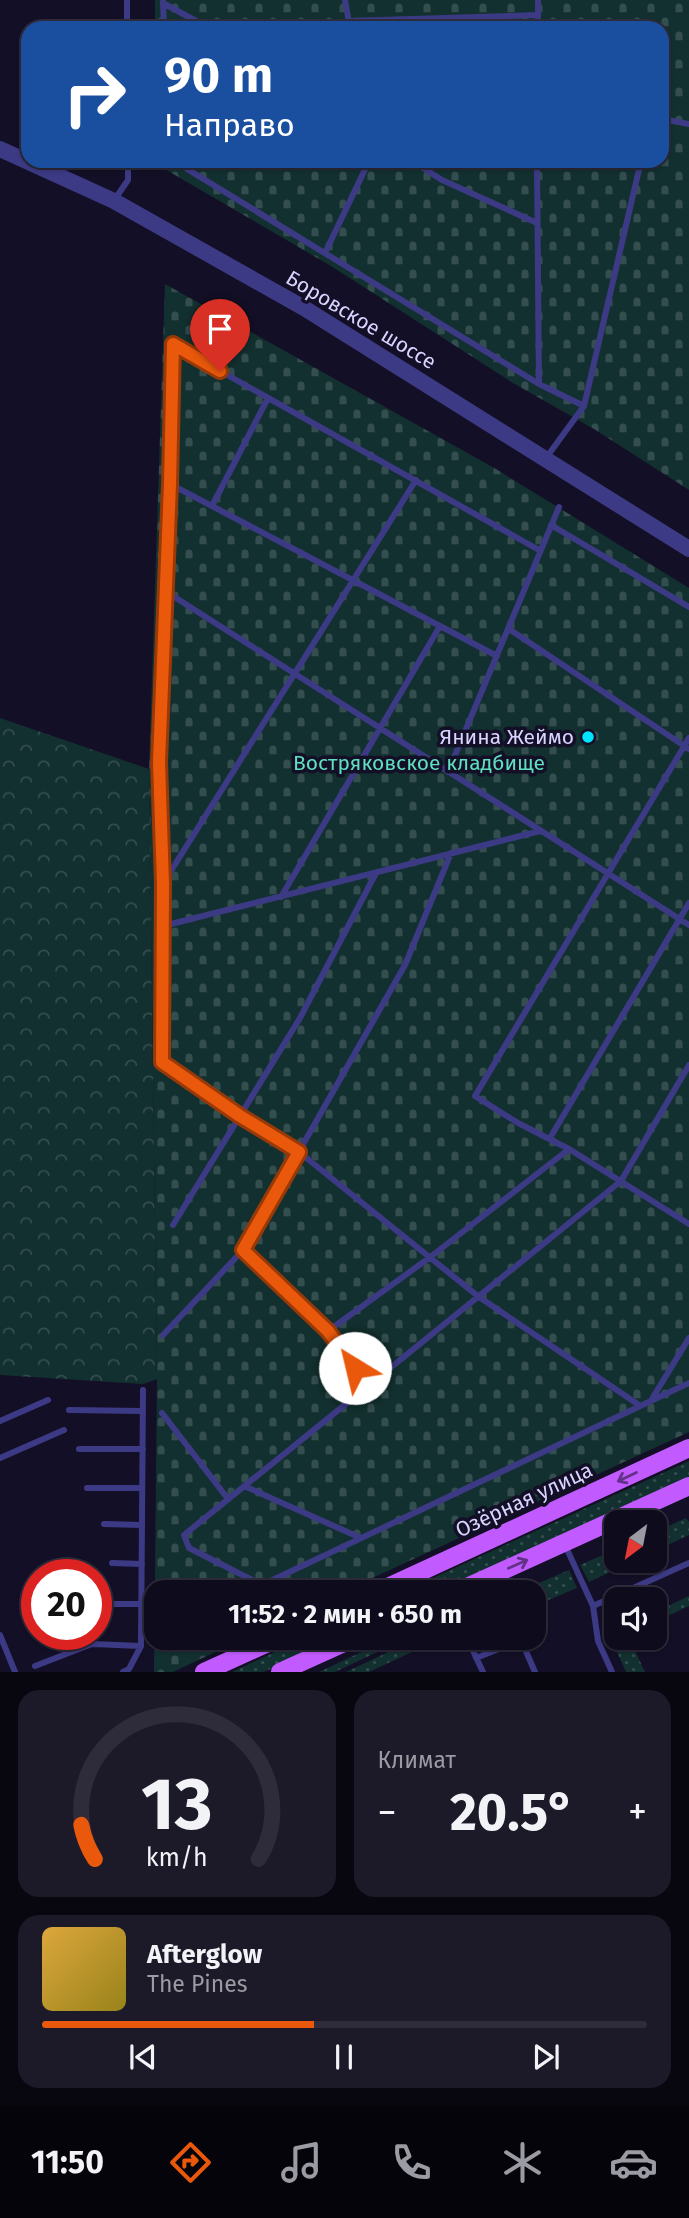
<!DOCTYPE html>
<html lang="ru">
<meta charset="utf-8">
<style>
body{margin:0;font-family:"Fira Sans",sans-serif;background:#1c1929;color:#f1f3f6;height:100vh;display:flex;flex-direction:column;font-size:26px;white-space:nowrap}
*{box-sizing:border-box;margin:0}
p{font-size:23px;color:#9b9ba3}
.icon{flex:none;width:38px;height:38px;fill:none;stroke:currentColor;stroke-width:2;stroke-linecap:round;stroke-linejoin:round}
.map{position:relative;height:1672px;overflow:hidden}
.panel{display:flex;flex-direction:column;gap:18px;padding:18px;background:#08060f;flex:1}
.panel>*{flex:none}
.guide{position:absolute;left:21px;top:21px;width:648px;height:147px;border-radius:21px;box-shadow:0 2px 5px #0004,0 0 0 2px #2e2b3b;background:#1a4fa0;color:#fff;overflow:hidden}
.needle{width:46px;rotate:212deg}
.fabs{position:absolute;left:604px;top:1510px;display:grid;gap:14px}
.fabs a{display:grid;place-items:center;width:63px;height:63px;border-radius:14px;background:#0e0b1c;box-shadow:0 2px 5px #0004,0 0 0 2px #2e2b3b;font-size:35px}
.speed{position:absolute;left:21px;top:1559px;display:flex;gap:14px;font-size:35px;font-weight:700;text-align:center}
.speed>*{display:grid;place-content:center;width:91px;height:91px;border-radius:50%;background:#0e0b1c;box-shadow:0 2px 5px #0004,0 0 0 2px #2e2b3b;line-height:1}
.speed .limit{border:10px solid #d22;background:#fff;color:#111}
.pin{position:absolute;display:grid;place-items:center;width:60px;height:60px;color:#fff;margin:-72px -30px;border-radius:50% 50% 50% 0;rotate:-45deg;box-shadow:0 0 7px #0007}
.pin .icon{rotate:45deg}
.me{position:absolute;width:77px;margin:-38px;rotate:324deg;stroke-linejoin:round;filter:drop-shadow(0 0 5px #0008)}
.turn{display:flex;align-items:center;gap:24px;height:147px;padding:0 28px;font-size:32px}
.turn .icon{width:91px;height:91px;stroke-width:2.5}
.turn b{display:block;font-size:49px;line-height:60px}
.big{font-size:52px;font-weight:700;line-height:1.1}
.panel .card{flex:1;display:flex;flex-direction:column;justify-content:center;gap:10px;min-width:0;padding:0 24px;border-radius:21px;background:#1c1929}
.panel .dial{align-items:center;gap:0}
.dial svg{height:182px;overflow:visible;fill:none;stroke:#2e2b3b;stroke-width:7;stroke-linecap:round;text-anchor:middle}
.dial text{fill:#f1f3f6;stroke:none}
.song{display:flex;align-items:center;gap:21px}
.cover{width:84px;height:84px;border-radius:10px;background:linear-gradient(135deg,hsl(40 70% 55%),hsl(50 70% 35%))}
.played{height:7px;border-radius:4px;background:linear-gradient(90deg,#ea580c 45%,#2e2b3b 45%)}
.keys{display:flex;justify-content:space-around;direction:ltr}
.heat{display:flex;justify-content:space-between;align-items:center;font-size:38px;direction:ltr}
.panel .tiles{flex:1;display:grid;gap:18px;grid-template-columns:1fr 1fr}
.card:last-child{grid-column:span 2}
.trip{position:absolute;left:144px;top:1580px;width:402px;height:70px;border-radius:21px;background:#0e0b1c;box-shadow:0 2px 5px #0004,0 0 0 2px #2e2b3b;font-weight:700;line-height:70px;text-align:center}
.dock{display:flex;height:112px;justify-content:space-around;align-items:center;background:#06040b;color:#9b9ba3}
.dock .icon{width:49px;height:49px}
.dock .current{color:#ea580c}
.dock b{font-size:32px;color:#f1f3f6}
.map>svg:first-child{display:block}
.grass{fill:url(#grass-dots)}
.forest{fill:url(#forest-crowns)}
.cemetery{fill:url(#cemetery-stones)}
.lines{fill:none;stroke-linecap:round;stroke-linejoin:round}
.service{stroke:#3d3a85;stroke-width:6}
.tertiary{stroke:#3d3a85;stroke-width:16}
.primary{stroke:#c25bff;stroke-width:18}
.oneway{stroke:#623188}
.route-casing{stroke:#983908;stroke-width:18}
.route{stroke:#ea580c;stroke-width:12}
.poi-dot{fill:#00e5ff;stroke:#130f26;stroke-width:2.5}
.labels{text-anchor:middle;stroke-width:7;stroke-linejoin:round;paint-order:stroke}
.street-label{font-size:21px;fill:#d9d4ff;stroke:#130f26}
.poi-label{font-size:21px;fill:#d9d4ff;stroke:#130f26;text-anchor:end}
.park-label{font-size:21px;fill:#5fe0c0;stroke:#130f26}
</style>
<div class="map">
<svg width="689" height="1672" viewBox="0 0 689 1672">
<defs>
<pattern id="grass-dots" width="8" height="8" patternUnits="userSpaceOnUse" patternTransform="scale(1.75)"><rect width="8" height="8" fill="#12302f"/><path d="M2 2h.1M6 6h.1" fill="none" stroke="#344d4e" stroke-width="1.8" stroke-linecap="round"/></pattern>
<pattern id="forest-crowns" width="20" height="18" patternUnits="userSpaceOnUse" patternTransform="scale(1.75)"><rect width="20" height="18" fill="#12302f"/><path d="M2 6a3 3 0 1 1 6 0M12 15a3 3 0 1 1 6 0" fill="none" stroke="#344d4e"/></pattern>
<pattern id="cemetery-stones" width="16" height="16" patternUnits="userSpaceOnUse" patternTransform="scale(1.75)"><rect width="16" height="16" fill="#12302f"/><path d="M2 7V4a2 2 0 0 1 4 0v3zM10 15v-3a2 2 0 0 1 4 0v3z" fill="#344d4e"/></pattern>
</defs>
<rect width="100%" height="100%" fill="#130f26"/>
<path class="grass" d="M689 1461V1479L440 1592H402Z
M686 1518 689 1522V1535L655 1551V1532Z
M616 1549V1561H633L589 1582 580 1565Z
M569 1570 577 1588 534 1606V1592H518Z
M689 1596V1606L655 1622V1612Z
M616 1631V1638H629L645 1672H626L609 1634Z
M305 1638H339L264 1672H232Z
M391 1638H407L335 1672H319Z
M418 1638H442L369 1672H346Z"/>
<path class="forest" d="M0 718 149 769 157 1379 143 1384 0 1375Z"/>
<path class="cemetery" d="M155 0H689V490L594 429 513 383 331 266 156 164V161H662V28H155Z
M165 284 496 469 689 588V1432L342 1592H156V1638H245L173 1672H154L157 1379 149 769Z"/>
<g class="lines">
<path class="service" d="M127 0V28
M345 0 350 28
M163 2 164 28
M163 3 209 28
M349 21 538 15
M538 28V0
M662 119 689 124
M174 161 539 384 584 406
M412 161 442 180 537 223
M537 161 539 384
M115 199 128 180V161
M325 253 369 161
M546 458 584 406 641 161
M170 484 497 656
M212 506 268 398
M551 525 689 607
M539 550 172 344 170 484 159 762 163 884 162 1062 240 1116 299 1152 479 1297 639 1405
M165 591 689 925
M509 629 689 749
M689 738 475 1096 518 1123 569 1149 689 1224
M448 772 559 507
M164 882 416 480
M281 897 440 626
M163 926 540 831
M689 1065 621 1181 184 1535 189 1548 262 1585 689 1383
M550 1138 689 903
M173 1225 300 1018 376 873
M328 1331 429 1258 569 1149
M163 1335 243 1250
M368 1386 328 1331 243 1250 405 965 451 853
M652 1399 689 1338
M69 1410 143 1411
M162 1413 228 1499
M0 1421 48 1400
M79 1449H143
M0 1458 64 1430
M244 1486 361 1538
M87 1488H142
M104 1524 142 1525
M565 1545 593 1606 598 1641 612 1672
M112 1563 142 1564
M104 1604H141
M593 1606 689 1563
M0 1635 15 1672
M467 1638 483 1672
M476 1658 521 1640 535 1672
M35 1666 92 1644 141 1646 143 1390
M123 1672 129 1669 141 1646"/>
<path class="tertiary" d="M0 149 114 201 304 308 689 549"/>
<path class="primary" d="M377 1592 689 1448
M456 1592 689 1486
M204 1672 279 1638
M280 1672 355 1638"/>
</g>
<defs><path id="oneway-shaft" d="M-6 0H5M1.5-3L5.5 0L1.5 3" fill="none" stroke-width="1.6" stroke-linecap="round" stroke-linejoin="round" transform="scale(1.75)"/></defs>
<g class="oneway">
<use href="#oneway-shaft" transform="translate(627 1477) rotate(155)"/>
<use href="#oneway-shaft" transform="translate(518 1564) rotate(-24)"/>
</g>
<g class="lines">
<g class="route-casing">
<path id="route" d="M220 371 173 344 170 484 159 762 163 884 162 1062 240 1116 299 1152 243 1250 328 1331 355 1368"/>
</g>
<use href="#route" class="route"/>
</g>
<circle class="poi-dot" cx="588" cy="737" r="7"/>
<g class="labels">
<g class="street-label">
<text transform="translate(361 320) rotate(31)" y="7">Боровское шоссе</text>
<text transform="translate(524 1500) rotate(-25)" y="7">Озёрная улица</text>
</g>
<g class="poi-label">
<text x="574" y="744">Янина Жеймо</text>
</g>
<g class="park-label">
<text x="419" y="770">Востряковское кладбище</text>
</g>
</g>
</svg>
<div class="fabs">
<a><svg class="needle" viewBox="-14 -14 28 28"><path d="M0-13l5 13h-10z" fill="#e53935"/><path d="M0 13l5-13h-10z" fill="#9b9ba3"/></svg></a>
<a><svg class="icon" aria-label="sound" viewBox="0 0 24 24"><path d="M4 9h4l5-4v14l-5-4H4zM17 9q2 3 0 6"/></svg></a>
</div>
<div class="speed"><div class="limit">20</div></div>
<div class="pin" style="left:220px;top:371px;background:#d93025"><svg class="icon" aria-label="arrive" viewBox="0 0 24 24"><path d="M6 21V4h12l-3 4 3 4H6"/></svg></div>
<svg class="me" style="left:355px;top:1368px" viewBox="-20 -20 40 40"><circle r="19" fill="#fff"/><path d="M0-13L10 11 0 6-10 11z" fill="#ea580c"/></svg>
<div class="trip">11:52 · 2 мин · 650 m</div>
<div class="guide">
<div class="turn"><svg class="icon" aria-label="right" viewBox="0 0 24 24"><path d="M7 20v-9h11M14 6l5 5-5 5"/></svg><div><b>90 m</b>Направо</div></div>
</div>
</div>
<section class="panel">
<div class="tiles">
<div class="card dial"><svg viewBox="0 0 100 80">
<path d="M14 69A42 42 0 1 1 86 69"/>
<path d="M14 69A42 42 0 0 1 8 54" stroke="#ea580c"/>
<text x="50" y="56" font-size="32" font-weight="700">13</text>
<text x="50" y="72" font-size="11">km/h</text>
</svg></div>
<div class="card"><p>Климат</p>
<div class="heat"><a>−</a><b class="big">20.5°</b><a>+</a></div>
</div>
<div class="card">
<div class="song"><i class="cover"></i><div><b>Afterglow</b><p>The Pines</p></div></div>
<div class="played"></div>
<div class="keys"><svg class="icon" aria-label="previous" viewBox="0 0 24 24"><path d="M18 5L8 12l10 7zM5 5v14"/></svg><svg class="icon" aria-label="pause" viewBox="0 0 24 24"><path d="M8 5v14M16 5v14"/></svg><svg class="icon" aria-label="next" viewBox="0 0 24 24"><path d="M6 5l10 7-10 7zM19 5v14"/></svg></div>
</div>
</div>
</section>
<nav class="dock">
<b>11:50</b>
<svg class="icon current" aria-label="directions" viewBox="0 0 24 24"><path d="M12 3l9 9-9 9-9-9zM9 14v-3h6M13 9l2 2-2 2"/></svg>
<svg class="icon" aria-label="music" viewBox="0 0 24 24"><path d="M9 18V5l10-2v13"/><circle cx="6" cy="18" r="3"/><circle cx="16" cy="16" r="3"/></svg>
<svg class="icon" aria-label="phone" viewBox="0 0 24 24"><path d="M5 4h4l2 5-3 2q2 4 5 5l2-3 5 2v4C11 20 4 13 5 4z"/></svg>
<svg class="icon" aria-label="climate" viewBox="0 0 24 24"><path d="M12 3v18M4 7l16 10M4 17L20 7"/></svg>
<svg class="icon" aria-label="car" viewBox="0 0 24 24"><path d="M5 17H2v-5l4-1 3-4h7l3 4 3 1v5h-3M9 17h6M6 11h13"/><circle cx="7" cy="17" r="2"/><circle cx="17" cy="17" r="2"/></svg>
</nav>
